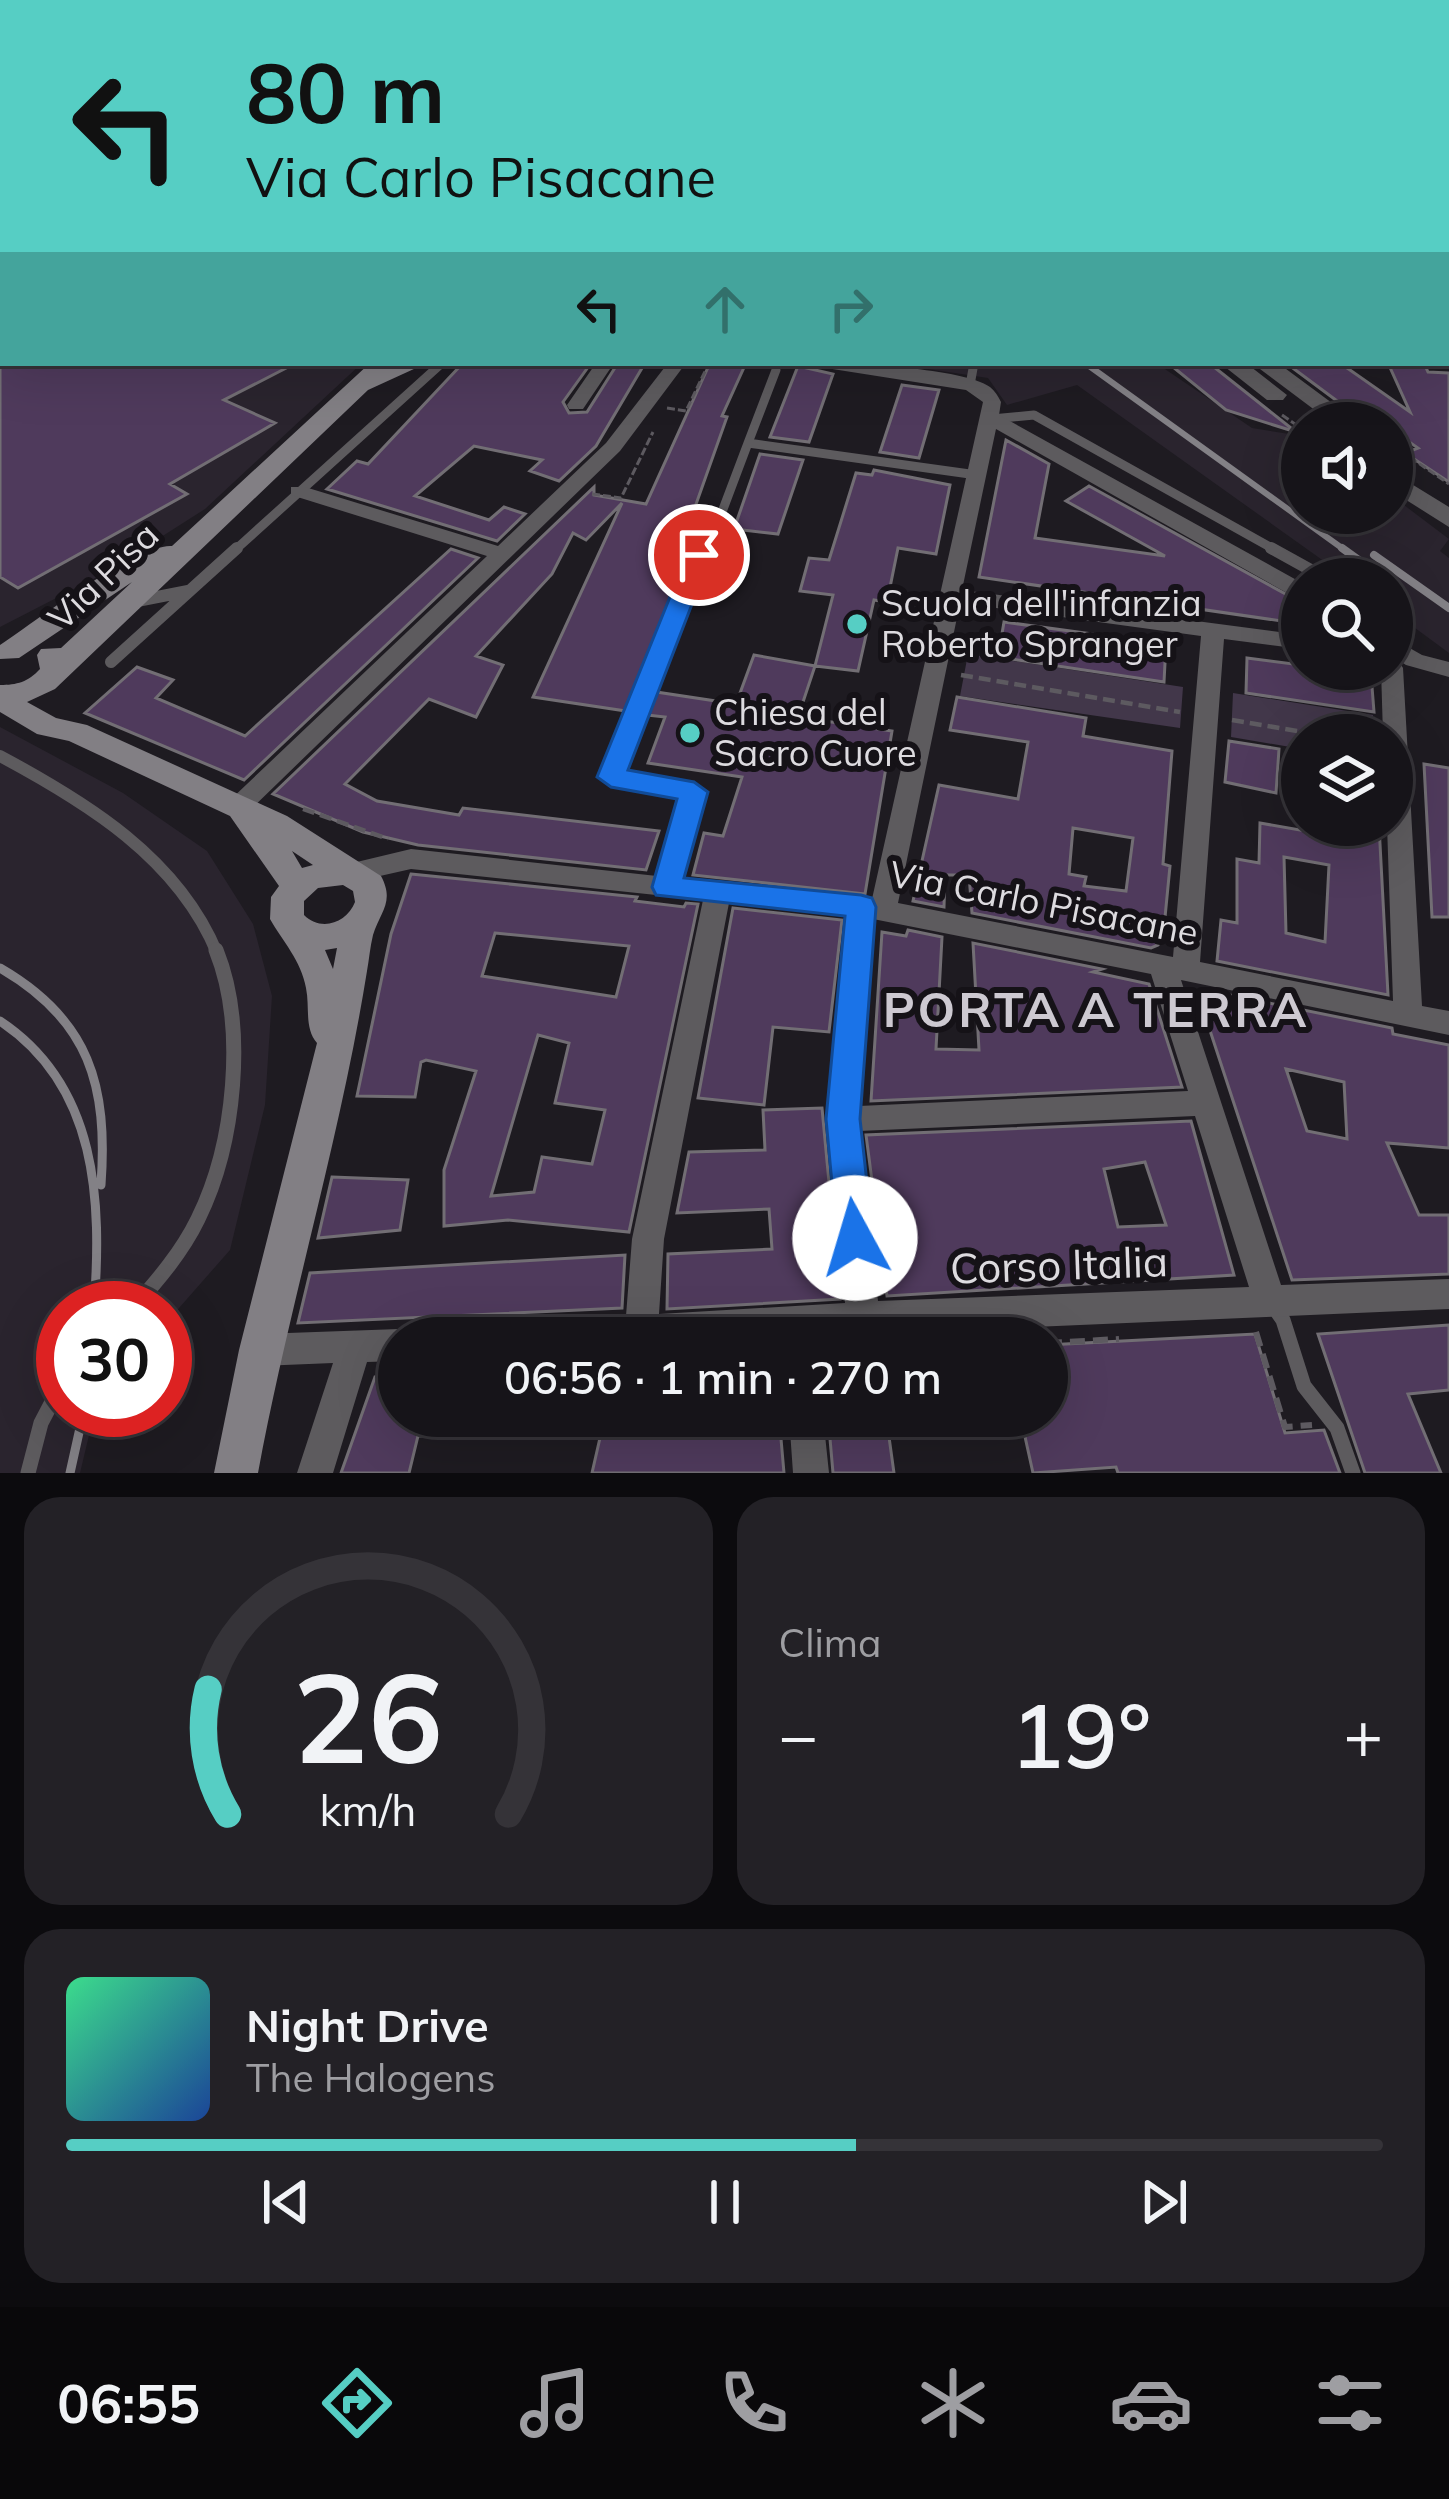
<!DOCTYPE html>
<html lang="it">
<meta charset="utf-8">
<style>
body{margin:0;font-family:Mulish,sans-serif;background:#232126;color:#f1f3f6;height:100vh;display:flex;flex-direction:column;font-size:45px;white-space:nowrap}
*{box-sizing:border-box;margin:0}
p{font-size:39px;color:#9e9ea2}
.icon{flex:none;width:66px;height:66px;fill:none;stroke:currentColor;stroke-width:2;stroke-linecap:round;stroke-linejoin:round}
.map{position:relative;height:1473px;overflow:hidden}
.drawer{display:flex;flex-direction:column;gap:24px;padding:24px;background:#0c0b0e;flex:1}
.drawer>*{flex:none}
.hud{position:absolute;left:0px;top:0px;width:1449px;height:366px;box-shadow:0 12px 48px #0002,0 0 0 3px #353338;background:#56cec4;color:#111;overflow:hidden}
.controls{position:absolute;left:1281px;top:402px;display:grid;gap:24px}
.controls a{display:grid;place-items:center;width:132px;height:132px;border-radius:50%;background:#161419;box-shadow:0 12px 48px #0002,0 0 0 3px #353338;font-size:60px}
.speed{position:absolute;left:36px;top:1281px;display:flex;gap:24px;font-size:60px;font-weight:700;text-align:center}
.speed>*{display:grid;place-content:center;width:156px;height:156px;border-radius:50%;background:#161419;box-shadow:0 12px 48px #0002,0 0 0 3px #353338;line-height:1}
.speed .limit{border:18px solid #d22;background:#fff;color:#111}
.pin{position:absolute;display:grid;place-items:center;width:102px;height:102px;color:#fff;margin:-51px;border:6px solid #fff;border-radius:50%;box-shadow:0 3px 12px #0007}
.me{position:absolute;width:132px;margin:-66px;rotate:354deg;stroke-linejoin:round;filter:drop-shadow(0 0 9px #0008)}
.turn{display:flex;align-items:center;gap:42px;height:252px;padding:0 48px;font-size:54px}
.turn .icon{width:156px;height:156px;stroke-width:2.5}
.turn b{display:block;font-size:84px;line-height:102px}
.lanes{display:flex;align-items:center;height:114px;padding:0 48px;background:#0003;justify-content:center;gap:60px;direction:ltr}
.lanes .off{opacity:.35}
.big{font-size:90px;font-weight:600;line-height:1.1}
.drawer .tile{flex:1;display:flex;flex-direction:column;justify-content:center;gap:18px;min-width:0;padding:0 42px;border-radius:36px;background:#232126}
.drawer .dial{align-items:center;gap:0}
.dial svg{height:312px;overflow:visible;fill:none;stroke:#353338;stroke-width:7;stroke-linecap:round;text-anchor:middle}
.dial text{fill:#f1f3f6;stroke:none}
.song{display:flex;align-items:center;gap:36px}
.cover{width:144px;height:144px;border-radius:18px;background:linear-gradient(135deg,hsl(150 70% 55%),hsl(220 70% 35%))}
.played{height:12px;border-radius:6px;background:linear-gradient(90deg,#56cec4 60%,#353338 60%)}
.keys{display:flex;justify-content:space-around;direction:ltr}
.heat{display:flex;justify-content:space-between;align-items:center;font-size:66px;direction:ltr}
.drawer .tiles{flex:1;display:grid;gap:24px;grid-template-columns:1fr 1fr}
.tile:last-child{grid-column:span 2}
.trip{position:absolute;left:378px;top:1317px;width:690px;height:120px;border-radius:60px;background:#161419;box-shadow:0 12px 48px #0002,0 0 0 3px #353338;font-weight:600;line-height:120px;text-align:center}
.menu{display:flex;height:192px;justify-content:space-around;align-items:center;background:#09080a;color:#9e9ea2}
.menu .icon{width:84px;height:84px}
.menu .on{color:#56cec4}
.menu b{font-size:54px;color:#f1f3f6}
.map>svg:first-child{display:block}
.built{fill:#2a242e}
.green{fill:#42374a}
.building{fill:#4f3a5c;stroke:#726e74;stroke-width:3;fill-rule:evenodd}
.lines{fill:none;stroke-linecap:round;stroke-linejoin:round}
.path-far2{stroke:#5d5a60;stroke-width:3;stroke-dasharray:8 3;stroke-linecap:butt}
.path-far1{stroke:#5d5a60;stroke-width:4.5;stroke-dasharray:12 6;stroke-linecap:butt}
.path{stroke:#5d5a60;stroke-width:6;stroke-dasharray:15 8;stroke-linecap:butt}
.service-far2{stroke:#5d5b5e;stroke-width:9}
.service-far1{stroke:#5d5b5e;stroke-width:12}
.service{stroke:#5d5b5e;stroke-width:15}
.minor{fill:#5d5b5e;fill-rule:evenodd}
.tertiary{fill:#5d5b5e;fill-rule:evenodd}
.secondary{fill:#827f84;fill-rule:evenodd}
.rail-far3{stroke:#838186;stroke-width:4.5}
.rail-far2{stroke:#838186;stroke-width:6}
.rail-far1{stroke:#838186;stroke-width:8}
.rail{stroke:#838186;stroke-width:9}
.route{fill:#1a73e8;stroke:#114b97;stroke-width:3}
.poi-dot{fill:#56cec4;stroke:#151217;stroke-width:4.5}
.labels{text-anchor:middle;stroke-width:12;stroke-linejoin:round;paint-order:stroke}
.street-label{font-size:36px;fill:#dddbdf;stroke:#151217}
.poi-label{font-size:36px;fill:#dddbdf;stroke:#151217;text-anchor:start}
.near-street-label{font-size:42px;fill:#dddbdf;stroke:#151217}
.district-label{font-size:48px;font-weight:bold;letter-spacing:3px;fill:#cdc9d1;stroke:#151217}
</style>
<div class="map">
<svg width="1449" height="1473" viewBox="0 0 1449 1473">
<rect width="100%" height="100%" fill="#1e1b21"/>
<path class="built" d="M0 0H202L3 3V363H362L205 509 103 574 0 627Z
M888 363H1156L1252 428 1302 436V513H1392V496L1449 539 1440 551 1449 558V653L1392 611V579H1349L1077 385 1007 405 988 378Z
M0 727 123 793 207 851 253 924 272 996 265 1105 230 1250 165 1324V1308H63V1410H95L80 1473H0Z"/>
<path class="green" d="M968 654 1183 687 1180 728 960 696Z
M1233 693 1373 715 1374 735H1302V749L1231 737Z"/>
<path class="building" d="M0 363H296L224 400 275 423 170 484 187 494 18 588 0 577Z
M463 363H591L563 402 569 413 587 412 618 363H645L596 446 559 481 530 471 542 460 474 446 415 496 489 520 504 507 525 514 497 541 327 489 357 461 368 464Z
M710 363H746L722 416 727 417 689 524 680 522 655 577 678 580 626 711 533 697 622 503 586 540 573 533 552 574 476 656 503 665 476 717 429 699 345 784 377 801 459 815 463 808 659 831 646 870 418 845 363 832 273 794 594 487V495L646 504Z
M1168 363H1209L1296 432 1226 410Z
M1286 363H1340L1410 412 1388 363H1424L1428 372 1449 373V482L1405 453 1418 448 1392 430V423H1382L1366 412 1356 415Z
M798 366 833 374 809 442 770 437Z
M902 385 939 390 919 458 880 452Z
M1006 440 1049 464 1035 538 1165 556 1066 501 1089 486 1302 603V624L979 577Z
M760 454 803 460 778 534 734 529Z
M874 470 950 485 936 554 898 548 887 602 874 600 858 671 815 666 833 595 800 591 809 558 829 560 856 473 872 475Z
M451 549 478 558 244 780 85 713 137 667 173 680 156 698 245 736Z
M1004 622 1166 644 1164 682 998 657Z
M754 655 815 666 798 717 892 731 865 894 693 875 704 833 723 836 742 777 648 763 665 717 647 715 656 692 736 704Z
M1247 658 1371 674 1374 712 1246 693Z
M957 697 1086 718 1083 736 1172 751 1163 864 1170 866 1163 938 1158 945 1151 948 972 913 969 875H945L944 907 913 901 939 785 1018 799 1028 742 950 730ZM1073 828 1133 838 1126 891 1084 886 1086 877 1069 874Z
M1229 741 1279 749 1276 793 1225 782Z
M1424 764 1449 768V917H1432Z
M1260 823 1334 836V825H1379L1388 995 1217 961 1221 920 1237 923V859L1259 863ZM1284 857 1329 865 1325 942 1286 933Z
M411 874 637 897 635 901 684 907 686 903 698 904 629 1232 508 1220 444 1226V1170L476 1071 426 1060 421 1062 415 1097 357 1096 391 934ZM495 933 629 946 616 997 482 976ZM538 1035 569 1043 555 1103 605 1110 592 1164 542 1157 534 1192 491 1196Z
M733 908 842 920 829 1032 773 1027 764 1105 698 1098Z
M908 930 942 937 936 1049 979 1050 973 943 1102 969 1093 972 1149 984 1182 1087 871 1101 882 932 906 936Z
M1215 992 1392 1028 1393 1034 1449 1045V1148L1387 1143 1419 1215H1449V1274L1292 1280 1198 994 1214 997ZM1286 1069 1344 1082 1347 1139 1307 1131Z
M822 1108 840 1299 667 1309 668 1254 772 1249 769 1209 677 1213 689 1152 765 1150 763 1110Z
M1191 1121 1234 1275 887 1296 866 1135ZM1145 1162 1166 1225 1118 1227 1104 1169Z
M332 1177 408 1180 400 1230 318 1238Z
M625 1255 622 1308 298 1323 310 1273Z
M1449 1325V1390L1408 1394 1441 1473H1365L1318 1334Z
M1255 1334 1285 1433 1324 1430 1340 1473H1118L1116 1467 1033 1473 1022 1423 1047 1421V1345Z
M399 1375V1416H481V1433L418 1436 409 1473H341L375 1377Z
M605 1416H779L784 1473H592Z
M828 1416H963V1433L889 1437 894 1473H833Z"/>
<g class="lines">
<path class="path-far2" d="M747 0 754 3
M1446 362 1449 368
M667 408 686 411 709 363
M1282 415 1302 429
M1392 445 1449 484
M592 494 621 498 653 432"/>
<path class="path-far1" d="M1338 669 1368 673
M961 675 1180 712
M1232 720 1321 735
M303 809 388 839"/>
<path class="path" d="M1256 1332 1285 1427 1312 1425
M1047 1343 1119 1339"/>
<path class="service-far2" d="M776 370 748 443 977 475
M970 385 974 363
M992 419 1034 415 1277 551
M722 512 748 443
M234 551 442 363"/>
<path class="service-far1" d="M1271 548 1327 579
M137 601 188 591
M111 662 237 548
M0 756C86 802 178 858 217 953
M694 792 611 777 699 555"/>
<path class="service" d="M1271 1303 1283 1320 1304 1386 1337 1428 1353 1473
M133 1308C158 1280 182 1252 198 1219 235 1144 247 1027 216 950
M28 1473 41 1423 63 1381"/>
<path class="minor" d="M1030 0H1055L1058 3H1033Z
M1370 0H1382L1384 3H1372Z
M1446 92 1449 93V105L1446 104Z
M1446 283H1449V293H1446Z
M1446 328H1449V344H1446Z
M596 363H614L583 409H569L567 405Z
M668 363H686L620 451 246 814H228L224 808 228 802 487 556 291 495V487H305L498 546 606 443Z
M817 363C852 363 963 368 990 387 995 391 998 396 1001 402L999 415 1302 583V599L1294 597 996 429 962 590 1302 635V649L1224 639 1200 962 1393 1001 1387 825H1392V735H1383L1381 669H1392V661L1400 663 1403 668 1422 1006 1449 1011V1035L1181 980 1281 1285 1449 1279V1309L777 1338H512L517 1327 529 1322 626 1316 632 1239 703 900 411 869 349 883 340 880 336 873 340 866 411 849 657 876 682 792 694 783 706 792 683 878 872 899 983 402 966 390 826 368ZM960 603 1201 636 1173 957 898 903ZM729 903 847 916 828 1119 845 1303 659 1314 664 1239ZM873 919 1151 974 1188 1091 859 1106ZM1195 1116 1249 1287 878 1301 859 1131Z
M1392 638 1422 655 1449 662V677L1406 665 1392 656Z
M399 1329 413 1338H399V1361L367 1362 333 1473H297L333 1363 260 1366 248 1361 243 1350 248 1339 260 1334Z
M789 1416H823L829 1473H793Z"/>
<path class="tertiary" d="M698 0H725L727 3H700Z
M1220 363H1246L1287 395 1283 400H1267Z
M1252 363H1278L1359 423H1332Z
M1392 472 1449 507V527L1392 491Z"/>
<path class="secondary" d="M380 0H442L440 3Z
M456 0H473L454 3Z
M370 363H427L368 390 55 689 27 702 56 718 87 725 287 816 381 876C395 902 380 912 373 935 370 947 369 960 367 971 340 1140 289 1305 258 1473H214L239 1350 317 1043C304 1028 310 1007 306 988 301 960 283 942 270 919L271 897 279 886 230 816 69 741 37 734 0 712V685C17 685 28 682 40 669L37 655 41 649 61 648 132 582 19 658 0 659V645C33 623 138 543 172 546ZM292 851 313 865 302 868ZM343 885 353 891 355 902C347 923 321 932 304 915V901L318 888ZM337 948 333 969 325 950Z"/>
<path class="rail-far3" d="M70 0 100 3
M328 0 333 3"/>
<path class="rail-far2" d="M1085 363 1346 551"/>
<path class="rail-far1" d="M1342 548 1385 579
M1374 555 1449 608"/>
<path class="rail" d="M0 968C90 1020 108 1086 101 1185
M0 1021C98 1086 102 1201 94 1308
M70 1473 84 1410"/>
</g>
<path class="route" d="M699 548 711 555 628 770 694 782 708 792 684 878 861 895 872 898 876 907 860 1119 873 1238 868 1249 855 1254 843 1249 837 1238 826 1119 845 916 656 895 652 887 677 799 611 787 597 777 687 555Z"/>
<g class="poi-dot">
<circle cx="857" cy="624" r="12"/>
<circle cx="690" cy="733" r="12"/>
</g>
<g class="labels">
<g class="street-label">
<text transform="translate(103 576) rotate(-44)" y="13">Via Pisa</text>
<text transform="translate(1044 903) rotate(11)" y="13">Via Carlo Pisacane</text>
</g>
<g class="poi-label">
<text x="881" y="616">Scuola dell'infanzia<tspan x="881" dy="41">Roberto Spranger</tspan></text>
<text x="714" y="725">Chiesa del<tspan x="714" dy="41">Sacro Cuore</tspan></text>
</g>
<g class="near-street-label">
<text transform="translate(1059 1265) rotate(-2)" y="15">Corso Italia</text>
</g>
<g class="district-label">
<text x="1096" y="1027">PORTA A TERRA</text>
</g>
</g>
</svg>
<div class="controls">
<a><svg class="icon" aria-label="sound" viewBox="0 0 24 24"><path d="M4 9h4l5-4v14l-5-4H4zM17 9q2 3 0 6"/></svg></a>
<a><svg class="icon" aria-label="search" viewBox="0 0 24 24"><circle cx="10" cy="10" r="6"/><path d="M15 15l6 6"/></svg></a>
<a><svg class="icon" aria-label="layers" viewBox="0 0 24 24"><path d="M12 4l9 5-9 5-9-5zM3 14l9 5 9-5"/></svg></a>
</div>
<div class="speed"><div class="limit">30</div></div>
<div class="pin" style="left:699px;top:555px;background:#d93025"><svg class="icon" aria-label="arrive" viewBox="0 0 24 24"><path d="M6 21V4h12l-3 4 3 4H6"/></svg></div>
<svg class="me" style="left:855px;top:1238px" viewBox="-20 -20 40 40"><circle r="19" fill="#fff"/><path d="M0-13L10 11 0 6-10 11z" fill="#1a73e8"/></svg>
<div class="trip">06:56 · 1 min · 270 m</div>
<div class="hud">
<div class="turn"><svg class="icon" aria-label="left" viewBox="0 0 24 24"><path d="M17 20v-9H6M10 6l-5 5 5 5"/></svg><div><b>80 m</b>Via Carlo Pisacane</div></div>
<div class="lanes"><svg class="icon" aria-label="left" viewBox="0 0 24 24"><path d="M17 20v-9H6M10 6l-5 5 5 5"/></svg><svg class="icon off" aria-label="ahead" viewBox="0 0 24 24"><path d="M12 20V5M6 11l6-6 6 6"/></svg><svg class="icon off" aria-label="right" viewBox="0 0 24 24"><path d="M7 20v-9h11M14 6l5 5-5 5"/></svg></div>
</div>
</div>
<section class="drawer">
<div class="tiles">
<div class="tile dial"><svg viewBox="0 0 100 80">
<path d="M14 69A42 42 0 1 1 86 69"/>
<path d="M14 69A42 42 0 0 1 9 37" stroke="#56cec4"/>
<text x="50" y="56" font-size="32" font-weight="700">26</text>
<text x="50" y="72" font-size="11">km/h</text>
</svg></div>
<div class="tile"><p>Clima</p>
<div class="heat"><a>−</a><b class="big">19°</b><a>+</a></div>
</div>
<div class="tile">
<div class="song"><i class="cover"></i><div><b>Night Drive</b><p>The Halogens</p></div></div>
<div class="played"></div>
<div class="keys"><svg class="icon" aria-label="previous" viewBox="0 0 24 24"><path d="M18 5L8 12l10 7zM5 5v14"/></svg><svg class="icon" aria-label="pause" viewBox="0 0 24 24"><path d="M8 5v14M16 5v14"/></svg><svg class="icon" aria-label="next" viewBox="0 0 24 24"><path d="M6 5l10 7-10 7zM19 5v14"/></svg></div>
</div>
</div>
</section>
<nav class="menu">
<b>06:55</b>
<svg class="icon on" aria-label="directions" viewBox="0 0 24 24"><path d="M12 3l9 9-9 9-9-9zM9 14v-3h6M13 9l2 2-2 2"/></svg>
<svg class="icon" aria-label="music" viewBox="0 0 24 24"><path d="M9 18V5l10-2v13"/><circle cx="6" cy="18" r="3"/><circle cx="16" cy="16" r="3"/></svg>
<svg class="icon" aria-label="phone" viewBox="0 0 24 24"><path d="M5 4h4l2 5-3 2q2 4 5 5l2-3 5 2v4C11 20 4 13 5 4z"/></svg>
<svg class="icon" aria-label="climate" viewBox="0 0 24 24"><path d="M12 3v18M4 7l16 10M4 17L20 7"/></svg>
<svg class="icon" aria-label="car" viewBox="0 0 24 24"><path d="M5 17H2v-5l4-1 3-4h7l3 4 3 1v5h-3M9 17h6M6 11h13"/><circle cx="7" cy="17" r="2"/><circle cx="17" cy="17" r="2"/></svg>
<svg class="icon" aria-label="filters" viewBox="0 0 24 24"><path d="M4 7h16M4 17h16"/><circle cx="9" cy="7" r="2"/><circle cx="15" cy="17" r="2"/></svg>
</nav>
